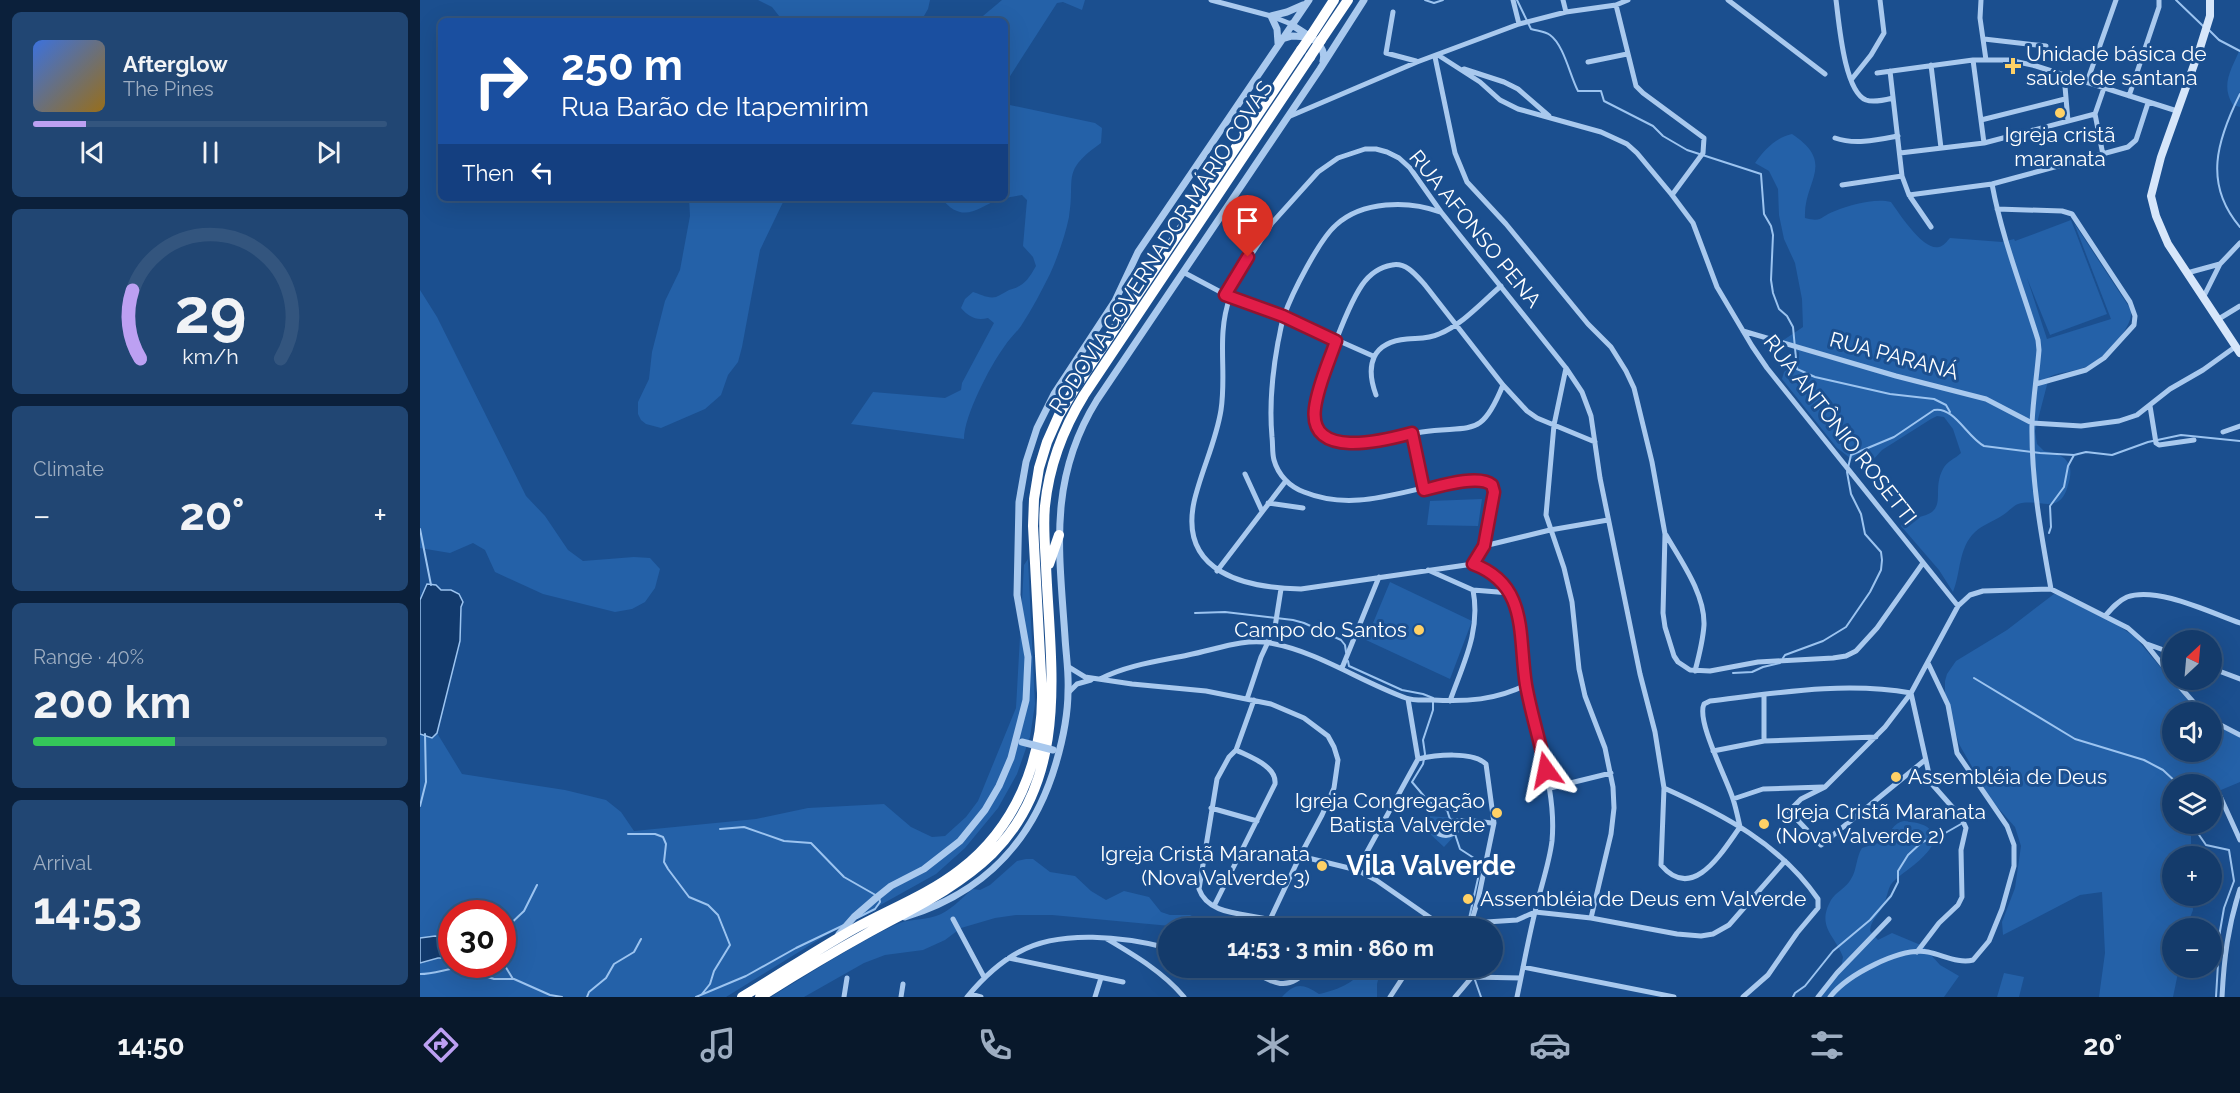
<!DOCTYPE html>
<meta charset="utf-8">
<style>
body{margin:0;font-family:Raleway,sans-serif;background:#214673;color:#f1f3f6;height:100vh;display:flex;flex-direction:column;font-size:22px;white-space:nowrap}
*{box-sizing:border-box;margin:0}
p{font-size:20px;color:#9dadc1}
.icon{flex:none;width:33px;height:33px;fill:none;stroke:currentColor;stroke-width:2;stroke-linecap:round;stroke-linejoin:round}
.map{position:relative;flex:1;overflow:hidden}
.sheet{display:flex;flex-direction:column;gap:12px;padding:12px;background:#0b203b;width:420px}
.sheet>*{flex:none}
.hud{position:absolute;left:18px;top:18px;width:570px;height:183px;border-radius:9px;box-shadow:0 6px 24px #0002,0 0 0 2px #33557e;background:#1a4fa0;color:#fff;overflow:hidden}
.needle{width:39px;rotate:26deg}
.buttons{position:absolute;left:1742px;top:630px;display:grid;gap:12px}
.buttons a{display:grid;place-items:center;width:60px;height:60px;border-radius:50%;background:#143b6b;box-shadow:0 6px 24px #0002,0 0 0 2px #33557e;font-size:30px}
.speed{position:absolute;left:18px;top:900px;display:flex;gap:12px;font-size:30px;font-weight:700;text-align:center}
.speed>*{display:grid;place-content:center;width:78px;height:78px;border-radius:50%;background:#143b6b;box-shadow:0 6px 24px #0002,0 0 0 2px #33557e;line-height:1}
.speed .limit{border:9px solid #d22;background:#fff;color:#111}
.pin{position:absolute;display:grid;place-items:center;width:51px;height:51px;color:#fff;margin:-62px -26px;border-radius:50% 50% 50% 0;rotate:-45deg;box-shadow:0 0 6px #0007}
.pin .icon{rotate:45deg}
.me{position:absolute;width:66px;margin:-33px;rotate:348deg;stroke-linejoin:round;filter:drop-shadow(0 0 4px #0008)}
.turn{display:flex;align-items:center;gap:21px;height:126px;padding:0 24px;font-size:27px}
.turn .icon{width:78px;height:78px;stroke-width:2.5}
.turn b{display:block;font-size:42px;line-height:51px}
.then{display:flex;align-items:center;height:57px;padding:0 24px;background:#0003;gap:12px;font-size:22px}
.big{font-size:45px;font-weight:700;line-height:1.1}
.sheet .widget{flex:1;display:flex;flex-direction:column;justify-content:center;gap:9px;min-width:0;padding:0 21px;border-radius:9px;background:#214673}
.sheet .dial{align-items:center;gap:0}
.dial svg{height:156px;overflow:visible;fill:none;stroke:#33557e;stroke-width:7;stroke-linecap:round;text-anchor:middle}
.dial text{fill:#f1f3f6;stroke:none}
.song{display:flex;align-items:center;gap:18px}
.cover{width:72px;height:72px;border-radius:9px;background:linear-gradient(135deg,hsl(220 70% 55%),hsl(40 70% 35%))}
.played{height:6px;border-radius:3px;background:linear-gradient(90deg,#bca0f2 15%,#33557e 15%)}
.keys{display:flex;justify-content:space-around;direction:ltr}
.heat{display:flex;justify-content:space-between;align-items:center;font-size:33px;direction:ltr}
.charge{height:9px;border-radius:4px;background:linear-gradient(90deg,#34c759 40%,#33557e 0)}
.trip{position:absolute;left:738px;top:918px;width:345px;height:60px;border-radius:30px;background:#143b6b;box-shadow:0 6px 24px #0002,0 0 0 2px #33557e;font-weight:700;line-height:60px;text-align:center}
.tab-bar{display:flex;height:96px;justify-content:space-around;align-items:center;background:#08182b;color:#9dadc1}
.tab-bar .icon{width:42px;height:42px}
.tab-bar .selected{color:#bca0f2}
.tab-bar b{font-size:27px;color:#f1f3f6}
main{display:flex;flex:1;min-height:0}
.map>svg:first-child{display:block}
.green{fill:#2461a8}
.water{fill:#123a6d;stroke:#9cc4f0;stroke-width:1.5}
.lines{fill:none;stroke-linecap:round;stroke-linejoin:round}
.stream{stroke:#9cc4f0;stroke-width:2}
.minor{stroke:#a9c9ee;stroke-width:5}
.tertiary{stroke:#a9c9ee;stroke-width:7}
.secondary{stroke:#d6e6fa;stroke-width:8}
.motorway{stroke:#fff;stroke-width:10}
.tertiary-bridge{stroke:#a9c9ee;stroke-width:7}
.motorway-bridge{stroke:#fff;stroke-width:10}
.route-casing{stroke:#92132f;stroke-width:15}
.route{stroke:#e11d48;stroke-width:10}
.poi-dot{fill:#ffd166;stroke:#1b4f8f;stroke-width:2}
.labels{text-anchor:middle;stroke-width:6;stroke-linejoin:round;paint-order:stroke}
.poi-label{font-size:21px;fill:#fff;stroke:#1b4f8f;text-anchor:start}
.street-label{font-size:21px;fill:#fff;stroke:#1b4f8f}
.district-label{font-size:27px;font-weight:bold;fill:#fff;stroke:#1b4f8f}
</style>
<main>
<section class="sheet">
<div class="widget">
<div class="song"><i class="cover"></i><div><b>Afterglow</b><p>The Pines</p></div></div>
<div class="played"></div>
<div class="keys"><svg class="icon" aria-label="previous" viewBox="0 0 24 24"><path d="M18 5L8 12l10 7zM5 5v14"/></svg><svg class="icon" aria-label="pause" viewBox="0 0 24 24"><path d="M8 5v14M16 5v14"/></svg><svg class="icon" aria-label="next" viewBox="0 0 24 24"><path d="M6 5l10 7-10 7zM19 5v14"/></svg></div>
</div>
<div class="widget dial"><svg viewBox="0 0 100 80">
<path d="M14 69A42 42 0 1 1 86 69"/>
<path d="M14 69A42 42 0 0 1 10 34" stroke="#bca0f2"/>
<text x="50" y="56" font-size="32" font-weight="700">29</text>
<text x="50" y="72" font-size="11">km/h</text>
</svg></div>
<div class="widget"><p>Climate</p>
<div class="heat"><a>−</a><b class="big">20°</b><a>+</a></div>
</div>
<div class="widget"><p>Range · 40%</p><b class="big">200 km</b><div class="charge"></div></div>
<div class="widget"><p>Arrival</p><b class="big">14:53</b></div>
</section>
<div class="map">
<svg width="1820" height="997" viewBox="0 0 1820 997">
<rect width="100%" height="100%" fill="#1b4f8f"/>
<path class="green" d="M338 0H510L508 9 501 21H363L352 7Z
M582 0H665L662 10 643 2 637 3 585 84V21H557Z
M1820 49V107L1813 105C1800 84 1812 69 1820 49Z
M585 104 675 123 682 128 681 143C640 172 656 177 649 217 645 236 638 256 630 274 621 292 612 309 601 326 596 333 589 339 584 347 570 366 544 416 544 439L431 424 453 392 525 398 541 390 542 383 574 323 568 318C556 321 549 317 541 308L545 299 553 292C560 294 568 299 576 297 581 295 585 292 589 290 604 286 608 280 616 266L613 257 603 246 607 200 602 195 585 198Z
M1372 134C1417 164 1383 181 1385 218 1403 223 1400 216 1415 211 1431 205 1454 198 1471 202 1479 213 1503 251 1519 247 1524 246 1527 241 1530 238L1582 242 1594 239 1595 241 1651 220 1687 314 1630 335 1607 278 1627 339 1691 319 1654 223 1711 310C1714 327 1685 358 1670 365 1657 372 1641 371 1629 377L1615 431 1617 444 1624 451C1635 453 1646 455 1650 467 1651 473 1650 480 1648 485 1640 517 1618 497 1598 504 1593 506 1588 512 1583 515 1574 521 1562 525 1555 532 1538 548 1541 573 1533 592L1519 570 1481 526 1485 519C1535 515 1509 495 1523 469 1527 461 1535 459 1541 453L1533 429 1524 417 1517 416 1511 419 1462 450 1452 461 1443 456 1434 461 1417 448 1362 379 1364 372C1374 364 1380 368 1379 352L1362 341 1383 327 1382 299 1375 263 1364 239 1359 215 1358 189 1349 171 1335 163C1344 150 1357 137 1372 134Z
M269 198H365L340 250 322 347 318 362 308 375 301 395 285 409 241 428 226 424 221 420 218 414V402L229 379 232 352 245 301 260 270 270 216Z
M521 198H584C558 205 545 227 521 198Z
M0 290 17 317 106 496 125 516 148 550 163 561 214 557 230 558 240 569 235 588 225 602 212 609 195 612 123 594 75 572 65 550 53 543 30 553 0 548Z
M1062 499 1058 526 1007 525 1010 501Z
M608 559 615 704 610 737 597 774 578 808 545 848 516 874 403 937 306 997H0V963L18 958H31L32 964H82V914H32L31 939 15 936 0 938V734L14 737 17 733 42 774 145 790 186 800 201 812 214 831 336 819 388 808 464 804 491 827 512 837 525 836 546 817 558 801 596 708 604 565Z
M970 582 1052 621 1030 679 946 640Z
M1634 594 1645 596 1693 622 1715 637 1778 712H1752V752H1791V723L1820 737V782L1801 790 1791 792V784H1752V824H1771V856H1752V896H1772L1773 910 1766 928H1752V968H1759L1753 997H1679L1685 953 1682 892 1660 895 1583 935 1582 922 1595 888 1601 846 1595 827 1571 800 1539 744 1525 696V681L1527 674 1536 661 1587 630Z
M1007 816 1050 819 1024 847 1008 832Z
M1484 821C1499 823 1512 824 1515 840 1506 859 1490 867 1475 880 1467 886 1468 897 1463 906 1459 915 1451 919 1450 931L1458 940 1472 933 1503 946 1520 965 1539 976 1524 997H1397L1421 968 1423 957C1415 935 1396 927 1411 900 1416 892 1426 888 1431 879 1437 870 1436 857 1442 848L1464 841C1470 833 1473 823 1484 821Z
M606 859H613L630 872 655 876 671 891 686 900 704 891 729 897 741 912 750 915H770L776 918 775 926 772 928 632 915H596L575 918 541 928 525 940 503 950 465 955 444 963 384 997H351C392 972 432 946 475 925 490 918 501 921 516 916 530 912 541 898 553 889L560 890 570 885 597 861Z
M942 968H961L957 984V997H862C876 982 883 984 899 994 913 991 938 983 942 968Z
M1584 973 1604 977 1599 997H1577Z"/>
<path class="water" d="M7 584 16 585 21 590H31L39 594 43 602 41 607 40 641 17 733 12 738 0 734V600Z
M15 936 31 939V958H18L0 963V938Z"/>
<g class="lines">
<path class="stream" d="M1005 0 1014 3 1023 0
M1097 0 1111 29C1117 31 1124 31 1130 35 1144 45 1150 76 1158 91H1181L1184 101 1233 126 1243 136 1267 150 1341 174 1344 214 1351 226 1353 235 1351 280 1353 293 1359 309 1367 316 1373 327 1377 369 1395 377 1470 394 1514 399 1526 405 1530 412
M1756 0 1783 26
M1788 29 1799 40 1820 51
M1820 94C1797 140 1783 184 1820 227
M0 529 11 585
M1629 533 1631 527 1630 506 1644 487 1648 466 1654 455
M775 613 805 612 873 620 884 623 921 640 925 645 926 652
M1363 658 1365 655 1403 641 1426 627 1450 592 1461 570 1462 560 1461 552 1445 534 1441 514 1431 494 1427 472 1431 455 1474 437 1514 410C1534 406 1547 437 1564 446L1620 453 1654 455 1666 452 1692 455 1728 442 1761 435 1820 441
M928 661 929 666 982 690 1003 694 1013 698V710L1003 740 1005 754 1003 764 992 782 1009 802 1027 810 1040 849 1057 860 1061 865 1048 923
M1313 673 1332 672 1343 667 1360 663
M1554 678 1655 739 1724 760 1743 770 1758 784
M0 806 6 782 5 734
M1777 824V832L1786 845 1809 850 1814 881 1804 908 1800 931 1796 997
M300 829 324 827 364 841 391 843 424 877 459 897 460 902 455 909 437 918
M208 834H235L243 837 246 844 244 862 248 869 269 897 288 905 298 915 310 945 294 971 290 984 282 994
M82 937 86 928 104 911 117 885
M82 961 93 979
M51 964 58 974 74 979H94L130 995 142 997
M0 974C18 974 34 965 52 968
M1055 980 1061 997
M167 997 169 992 186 978 194 964 214 952 221 939
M276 997 326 976 376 948 424 925
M1373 997 1375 993 1385 986 1413 951 1450 920 1471 896 1478 882V871L1488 855 1502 842 1520 836 1541 824"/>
<path class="minor" d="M791 0 851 16 871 24
M1093 0 1099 24
M1143 0 1146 12
M1308 0 1405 74
M1416 0C1419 22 1424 91 1446 100 1454 103 1465 100 1473 98
M1561 0 1560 18 1566 60
M1196 5 1216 86 1223 93 1284 138 1283 153 1252 195
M973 12 966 53 996 61
M1564 39 1626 46
M1018 55 1060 82 1080 100 1098 109 1181 132 1207 144 1217 153 1252 195 1273 223 1297 287 1332 346 1347 368 1538 606
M1015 57 1035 153 1047 182 1086 224 1168 324 1191 347 1206 371 1214 388 1232 462 1245 534 1243 613 1245 627 1254 656 1258 662 1270 670 1290 671 1338 662 1413 658 1426 656 1436 651 1457 628 1503 563
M1553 60 1564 143
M1168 62 1207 54
M1511 65 1521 148
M1044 69 1084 82 1098 89 1129 116
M1470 71 1482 176 1489 195 1511 227
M1457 73 1553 60H1589L1616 66 1757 111
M1644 75 1648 121
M1431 80 1451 55 1464 33 1460 0
M1667 82 1696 0
M1709 96 1739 7V0
M868 117 997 62 1099 24 1146 12 1196 5 1208 0
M1561 120 1645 99
M1415 138C1435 145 1457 140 1478 136
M1480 153 1564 143 1675 114
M1683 155 1675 114 1684 88
M1572 184C1582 238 1602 288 1618 340L1619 350C1617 375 1613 399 1612 424 1611 479 1621 534 1631 589
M1422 185 1482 176
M1489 195 1572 184 1708 147 1716 140 1728 103
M1577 209 1642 211 1652 214 1710 302 1715 316 1714 325 1684 358 1666 370 1616 384
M1020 212C988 200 942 201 916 225 899 240 872 293 864 316 861 324 860 334 858 342 852 375 849 404 852 437 853 445 852 453 854 460 858 475 870 487 884 492 948 518 1007 475 1068 481L1073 485C1075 497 1069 535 1064 547 1061 553 1056 558 1053 564
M763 272 810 297 863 316 953 356
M1767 273 1800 264
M805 295 852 223 898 172 918 158 945 149H956L967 152 979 158 990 168 1021 212 1146 368 1162 392 1171 416 1180 478 1220 674 1235 732 1244 788 1241 865C1273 903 1302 852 1320 827
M810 297C796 336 807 371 801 410 796 442 781 471 774 502 759 573 826 588 881 589L1053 564C1069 570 1082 578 1091 594 1105 621 1102 654 1106 684 1114 736 1137 787 1132 841 1129 865 1120 889 1115 912 1108 940 1103 969 1097 997
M1783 298 1800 264 1820 243
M1797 320 1820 306
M1323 331 1476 376 1566 399 1612 423 1661 426 1699 421 1717 415 1750 389 1783 370 1815 347
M1146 368 1134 425 1126 515 1144 568 1152 602 1159 669 1165 696 1185 748 1193 787 1194 808 1191 834 1171 918
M1083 385C1061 439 1053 425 1002 432 973 436 937 451 908 439 899 435 895 426 895 417 894 392 927 307 942 285 949 275 960 267 972 265 986 262 996 275 1005 285L1083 385 1107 411 1117 418 1175 442
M956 395C945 365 952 342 987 339 998 338 1009 339 1019 334 1043 324 1061 303 1081 286
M1730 406 1736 443 1739 445 1774 440
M1803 432 1820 426
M992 433 1004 490
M825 474 842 511
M848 503 883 508
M1246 535C1261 561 1285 594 1284 625 1283 640 1279 656 1275 671
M1064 546 1130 530 1188 520
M1008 570 1053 590C1061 631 1043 664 1030 701
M797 571 865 482
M1053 590 1090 593
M1686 615C1692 608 1698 601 1707 597 1737 586 1791 613 1820 623
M1727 644 1752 653
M647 666 665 677 712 684 786 691 851 704 884 718 908 736 914 747 918 760 914 788 902 815 880 856 846 928
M922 668 959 577
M1791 668 1820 679
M680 679C707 665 739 661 768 655 795 650 823 638 850 643 899 652 939 681 986 698 994 701 1004 700 1013 700 1046 702 1076 700 1106 685
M1754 680 1782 712
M648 693 657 684 671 680
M1344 695V741
M827 699 841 657 855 627 861 589
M834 700 816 750 809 757 797 779 779 889C788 916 827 913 850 920
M1791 720 1820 735
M1293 751 1344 741 1456 737
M998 759C1015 755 1053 751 1066 764L1074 823 1058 900 1051 923
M1505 760 1401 845 1369 811 1381 799 1405 787 1465 727 1491 693 1538 606 1550 595 1563 591 1631 589 1708 628 1725 643 1752 677
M1130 788 1191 773
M1244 788C1304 815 1360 844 1398 899V908L1377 933 1348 975 1323 997
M1800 796 1820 840
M1313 799 1343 789 1403 787
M791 808 837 821
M1045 822C1037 831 1031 839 1019 834L1017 831 1018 825C1034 817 1057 822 1074 823
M1320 827C1318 818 1316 808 1313 799 1307 779 1276 721 1284 704L1290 701C1356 693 1425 681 1491 693L1511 783 1541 817 1546 828 1541 850 1542 897 1538 905 1519 923 1497 952
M880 856 937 870 956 880 1015 921 1032 928H1041L1051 923 1097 920 1115 912 1171 918 1257 934 1281 936 1293 934 1309 925 1365 861
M937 870 998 759 988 699
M794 906 855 784C857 766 830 757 816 750
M533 919 564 977
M687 939C714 955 743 972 764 997
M589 958 703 982
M1103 967 1254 997
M829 968C852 983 868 994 889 968
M1052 977 1101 978
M550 994 561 997
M424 997 427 978
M481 997 483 984
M547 997C562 979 578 963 599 952 640 929 705 937 748 948
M675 997 681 978
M970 997 989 968
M1035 997 1052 977 1051 968
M1398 997 1417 973 1469 919
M1410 997C1427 975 1480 947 1508 952 1523 955 1539 964 1553 960L1569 941 1582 909 1594 866V845L1587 826 1537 753 1528 705 1508 663
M1802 997C1804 958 1808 926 1820 889"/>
<path class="tertiary" d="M871 24C884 34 908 43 903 61
M862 39 872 36 889 37
M858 43 857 29 851 16 867 12 883 5
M485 917C564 893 613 842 636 763 643 739 648 716 648 691 649 673 646 655 645 637 639 549 628 479 677 400L900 69 944 0
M419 934 434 917 456 898 471 886 504 869 540 841 565 810 579 786 591 758 606 700 608 657 597 595 599 502 606 462 617 428 634 394 695 301 718 252 889 0"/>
<path class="secondary" d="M1790 0V16L1780 48 1741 157 1731 196 1736 216 1748 244 1820 353"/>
<path class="motorway" d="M892 34 914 0
M901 40 928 0
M629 564 639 535
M322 997C359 975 395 951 432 930 468 910 508 895 540 870 595 828 623 761 622 693L613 526 614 499 619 468 627 442 639 415 655 388 881 50
M340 997C375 975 410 954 446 934 489 910 536 889 572 854 651 775 630 665 626 565 625 545 623 525 625 506 629 466 643 429 664 395L890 57"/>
<path class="tertiary-bridge" d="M602 742 633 750"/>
<path class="motorway-bridge" d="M881 50 892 34
M890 57 901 40"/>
</g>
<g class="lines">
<g class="route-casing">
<path id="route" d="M828 257 805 295 863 316 916 341C909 362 898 385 895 408 888 460 963 441 992 433L1004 490C1020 486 1059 474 1072 485L1074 492 1064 546 1053 564C1109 585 1098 635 1106 685 1111 713 1120 741 1126 770"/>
</g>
<use href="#route" class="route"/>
</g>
<g class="poi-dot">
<path d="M1590 57h6v6h6v6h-6v6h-6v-6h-6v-6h6z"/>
<circle cx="1640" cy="113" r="6"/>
<circle cx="999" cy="630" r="6"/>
<circle cx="1476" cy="777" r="6"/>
<circle cx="1077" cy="813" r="6"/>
<circle cx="1344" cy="824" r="6"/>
<circle cx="902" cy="866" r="6"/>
<circle cx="1048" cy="899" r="6"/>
</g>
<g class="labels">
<g class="poi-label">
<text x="1606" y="61">Unidade básica de<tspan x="1606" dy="24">saúde de santana</tspan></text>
<text x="1640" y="142" text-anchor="middle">Igreja cristã<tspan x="1640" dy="24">maranata</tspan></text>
<text x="987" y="637" text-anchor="end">Campo do Santos</text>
<text x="1488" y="784">Assembléia de Deus</text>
<text x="1065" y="808" text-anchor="end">Igreja Congregação<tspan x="1065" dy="24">Batista Valverde</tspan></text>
<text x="1356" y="819">Igreja Cristã Maranata<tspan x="1356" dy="24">(Nova Valverde 2)</tspan></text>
<text x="890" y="861" text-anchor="end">Igreja Cristã Maranata<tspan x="890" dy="24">(Nova Valverde 3)</tspan></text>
<text x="1060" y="906">Assembléia de Deus em Valverde</text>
</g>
<g class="street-label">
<text transform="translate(1055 229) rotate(51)" y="7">RUA AFONSO PENA</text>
<text transform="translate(741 247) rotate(-57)" y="7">RODOVIA GOVERNADOR MÁRIO COVAS</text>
<text transform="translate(1474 356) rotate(15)" y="7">RUA PARANÁ</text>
<text transform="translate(1420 430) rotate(52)" y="7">RUA ANTÔNIO ROSETTI</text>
</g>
<g class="district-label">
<text x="1011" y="875">Vila Valverde</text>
</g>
</g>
</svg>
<div class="buttons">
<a><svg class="needle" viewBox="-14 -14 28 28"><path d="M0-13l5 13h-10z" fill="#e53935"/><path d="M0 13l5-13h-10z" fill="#9dadc1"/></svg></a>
<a><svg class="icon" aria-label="sound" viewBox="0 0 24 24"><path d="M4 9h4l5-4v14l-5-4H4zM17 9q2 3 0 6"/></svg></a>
<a><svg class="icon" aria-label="layers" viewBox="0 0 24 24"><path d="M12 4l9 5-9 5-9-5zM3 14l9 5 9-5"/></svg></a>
<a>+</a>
<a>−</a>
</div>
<div class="speed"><div class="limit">30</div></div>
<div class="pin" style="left:828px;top:257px;background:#d93025"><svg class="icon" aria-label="arrive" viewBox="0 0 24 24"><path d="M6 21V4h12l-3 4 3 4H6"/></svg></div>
<svg class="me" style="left:1126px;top:770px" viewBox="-20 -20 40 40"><path d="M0-17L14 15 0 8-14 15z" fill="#e11d48" stroke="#fff" stroke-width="4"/></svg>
<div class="trip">14:53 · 3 min · 860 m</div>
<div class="hud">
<div class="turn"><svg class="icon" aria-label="right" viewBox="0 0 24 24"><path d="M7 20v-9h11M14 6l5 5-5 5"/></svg><div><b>250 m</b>Rua Barão de Itapemirim</div></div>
<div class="then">Then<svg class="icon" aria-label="left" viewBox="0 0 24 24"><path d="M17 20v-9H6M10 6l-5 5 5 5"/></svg></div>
</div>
</div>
</main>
<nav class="tab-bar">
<b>14:50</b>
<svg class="icon selected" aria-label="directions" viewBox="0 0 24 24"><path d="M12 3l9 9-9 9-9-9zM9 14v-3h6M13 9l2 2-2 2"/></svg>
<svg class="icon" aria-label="music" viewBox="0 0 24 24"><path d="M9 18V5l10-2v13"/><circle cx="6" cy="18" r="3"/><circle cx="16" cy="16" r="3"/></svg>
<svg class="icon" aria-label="phone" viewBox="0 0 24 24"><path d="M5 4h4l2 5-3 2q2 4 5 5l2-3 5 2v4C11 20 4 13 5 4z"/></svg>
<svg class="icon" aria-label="climate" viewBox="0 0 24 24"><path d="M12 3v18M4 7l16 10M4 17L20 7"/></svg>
<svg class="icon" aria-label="car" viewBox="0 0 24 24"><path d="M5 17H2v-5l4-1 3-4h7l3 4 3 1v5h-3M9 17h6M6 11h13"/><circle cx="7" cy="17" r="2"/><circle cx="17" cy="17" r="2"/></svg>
<svg class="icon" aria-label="filters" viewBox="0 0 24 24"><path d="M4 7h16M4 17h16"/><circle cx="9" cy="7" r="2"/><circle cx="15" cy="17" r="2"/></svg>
<b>20°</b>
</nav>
